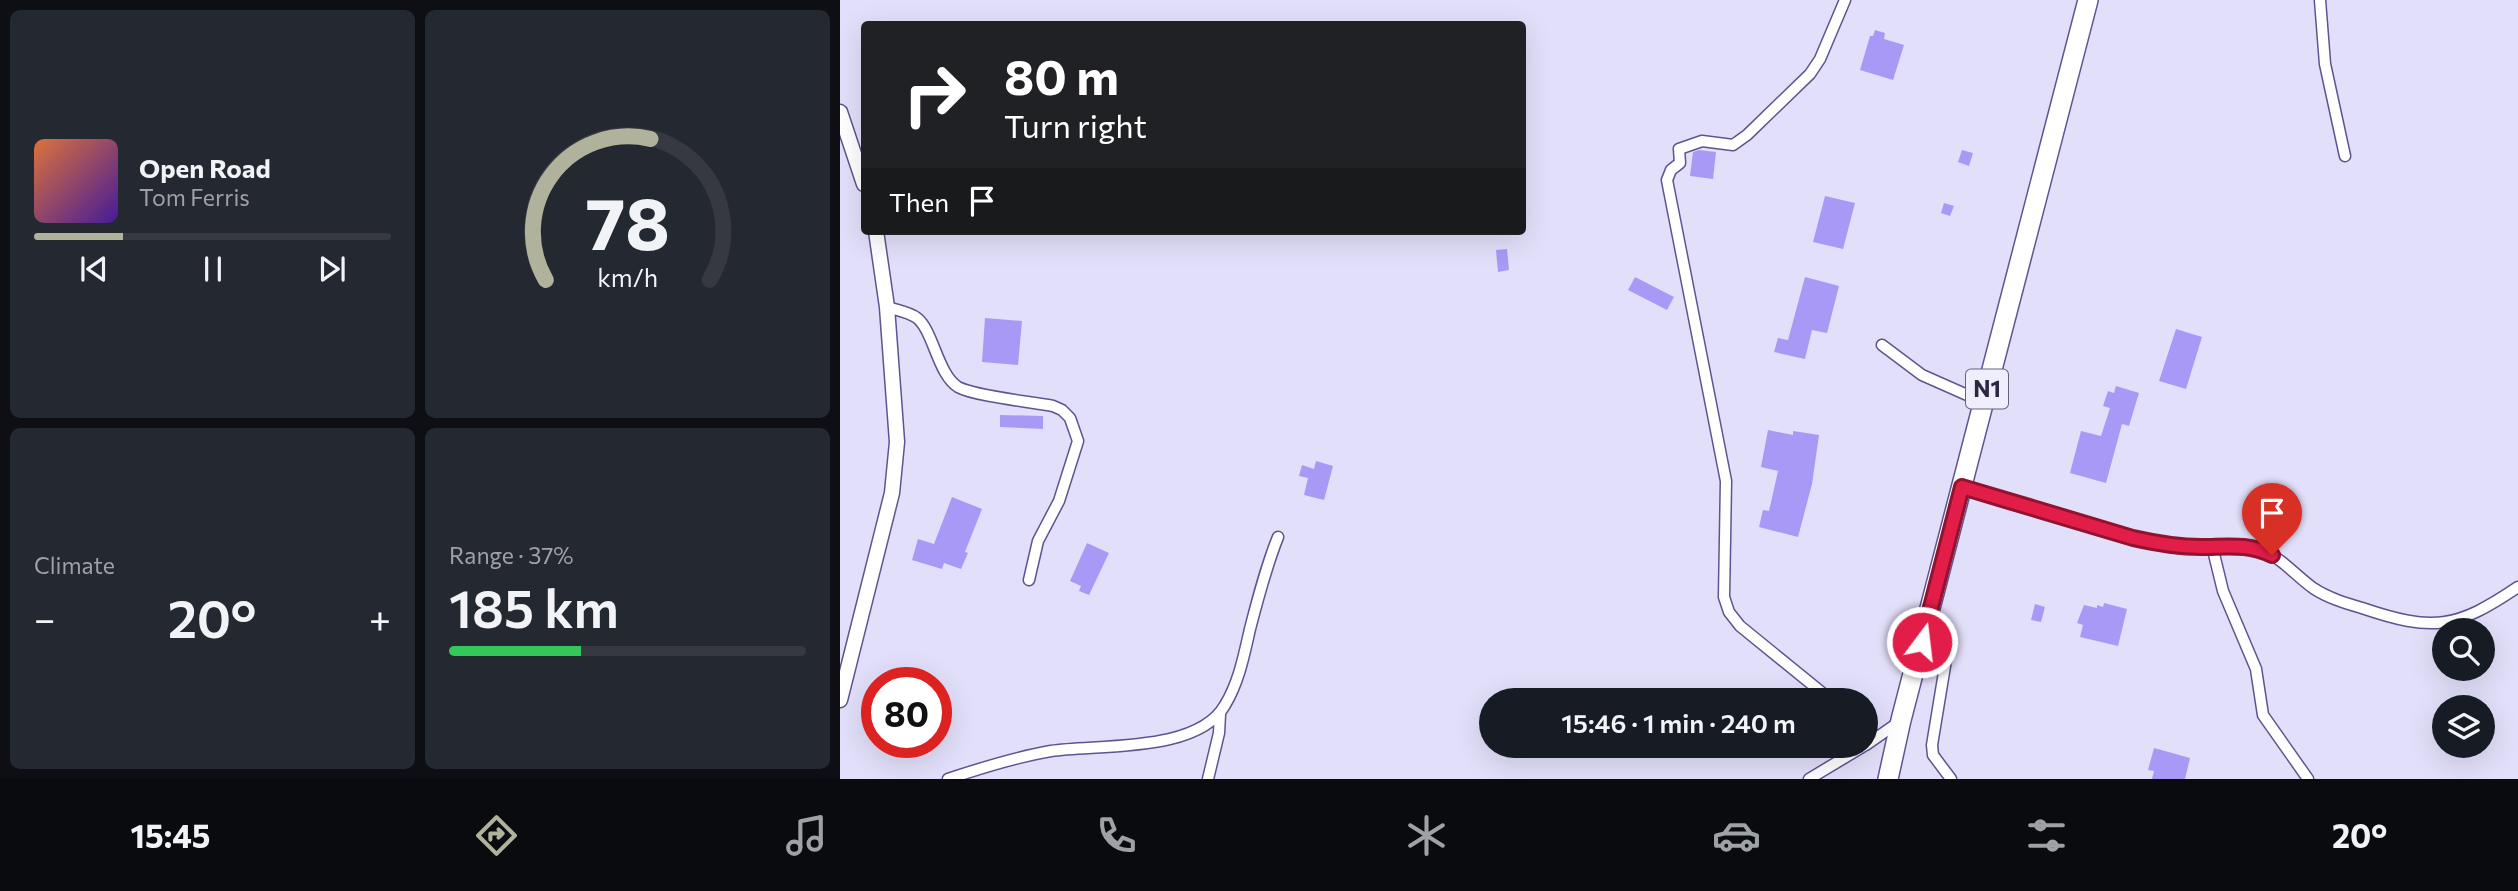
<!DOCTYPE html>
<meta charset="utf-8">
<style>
body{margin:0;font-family:Commissioner,sans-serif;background:#242831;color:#f1f3f6;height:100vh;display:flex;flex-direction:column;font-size:26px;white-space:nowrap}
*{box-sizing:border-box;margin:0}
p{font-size:23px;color:#9ea1a6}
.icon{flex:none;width:38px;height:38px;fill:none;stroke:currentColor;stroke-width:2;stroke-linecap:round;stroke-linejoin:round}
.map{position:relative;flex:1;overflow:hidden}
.side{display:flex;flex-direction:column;gap:10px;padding:10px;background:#0d0f14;width:840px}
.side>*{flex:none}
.hud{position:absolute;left:21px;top:21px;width:665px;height:214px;border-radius:7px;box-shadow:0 7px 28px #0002;background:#202124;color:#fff;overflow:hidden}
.buttons{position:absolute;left:1592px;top:618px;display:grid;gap:14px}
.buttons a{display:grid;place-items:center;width:63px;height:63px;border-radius:50%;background:#171b24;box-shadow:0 7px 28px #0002;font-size:35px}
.speed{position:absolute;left:21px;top:667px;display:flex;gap:14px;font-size:35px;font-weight:700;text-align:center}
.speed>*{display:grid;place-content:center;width:91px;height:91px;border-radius:50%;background:#171b24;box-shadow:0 7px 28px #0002;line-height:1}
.speed .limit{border:10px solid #d22;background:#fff;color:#111}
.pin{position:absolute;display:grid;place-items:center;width:60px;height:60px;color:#fff;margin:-72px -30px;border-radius:50% 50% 50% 0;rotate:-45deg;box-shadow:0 0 7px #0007}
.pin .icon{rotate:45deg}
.me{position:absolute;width:77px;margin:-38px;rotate:15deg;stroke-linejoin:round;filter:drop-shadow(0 0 5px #0008)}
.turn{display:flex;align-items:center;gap:24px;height:147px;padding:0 28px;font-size:32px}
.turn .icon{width:91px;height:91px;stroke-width:2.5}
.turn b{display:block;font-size:49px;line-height:60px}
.then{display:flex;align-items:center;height:66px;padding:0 28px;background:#0003;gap:14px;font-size:26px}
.big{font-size:52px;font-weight:600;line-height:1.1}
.side .tile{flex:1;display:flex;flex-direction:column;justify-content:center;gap:10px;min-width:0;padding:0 24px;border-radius:10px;background:#242831}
.side .dial{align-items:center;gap:0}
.dial svg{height:182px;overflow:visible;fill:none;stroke:#363941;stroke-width:7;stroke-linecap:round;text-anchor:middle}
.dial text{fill:#f1f3f6;stroke:none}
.song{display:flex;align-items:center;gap:21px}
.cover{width:84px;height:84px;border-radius:10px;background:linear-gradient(135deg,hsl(20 70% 55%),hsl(260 70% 35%))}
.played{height:7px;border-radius:4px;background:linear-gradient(90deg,#b0b29c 25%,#363941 25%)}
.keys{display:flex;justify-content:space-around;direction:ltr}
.heat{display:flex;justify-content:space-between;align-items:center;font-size:38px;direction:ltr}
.charge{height:10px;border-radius:5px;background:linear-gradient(90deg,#34c759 37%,#363941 0)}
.side .tiles{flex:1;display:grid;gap:10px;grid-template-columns:repeat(2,1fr)}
.trip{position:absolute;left:639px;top:688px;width:399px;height:70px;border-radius:35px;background:#171b24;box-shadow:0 7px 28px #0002;font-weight:600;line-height:70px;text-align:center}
.tab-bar{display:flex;height:112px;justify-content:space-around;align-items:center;background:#090b0e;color:#9ea1a6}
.tab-bar .icon{width:49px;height:49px}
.tab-bar .current{color:#b0b29c}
.tab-bar b{font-size:32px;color:#f1f3f6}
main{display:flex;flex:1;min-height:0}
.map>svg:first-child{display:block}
.building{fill:#a999f7}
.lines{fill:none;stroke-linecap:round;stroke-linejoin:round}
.street-casing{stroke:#5f5490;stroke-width:13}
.secondary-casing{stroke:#5f5490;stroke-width:17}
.highway-casing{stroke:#5f5490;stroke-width:22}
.street{stroke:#fff;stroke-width:10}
.secondary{stroke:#fff;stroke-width:14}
.highway{stroke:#fff;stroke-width:19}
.route-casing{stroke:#92132f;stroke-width:18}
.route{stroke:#e11d48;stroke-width:12}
.labels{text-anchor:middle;stroke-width:6;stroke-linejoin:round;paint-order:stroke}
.shield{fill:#efeefc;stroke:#666379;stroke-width:2}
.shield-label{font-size:23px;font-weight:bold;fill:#2c2741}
</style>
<main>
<section class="side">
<div class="tiles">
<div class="tile">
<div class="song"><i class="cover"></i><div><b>Open Road</b><p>Tom Ferris</p></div></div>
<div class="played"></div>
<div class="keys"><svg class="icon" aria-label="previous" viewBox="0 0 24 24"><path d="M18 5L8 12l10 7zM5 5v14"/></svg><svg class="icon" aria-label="pause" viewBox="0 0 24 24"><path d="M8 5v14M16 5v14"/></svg><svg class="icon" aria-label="next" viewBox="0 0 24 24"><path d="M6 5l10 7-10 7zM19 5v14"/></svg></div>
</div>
<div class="tile dial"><svg viewBox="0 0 100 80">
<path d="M14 69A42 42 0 1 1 86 69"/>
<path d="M14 69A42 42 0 0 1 60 7" stroke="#b0b29c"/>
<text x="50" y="56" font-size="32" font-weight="700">78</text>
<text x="50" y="72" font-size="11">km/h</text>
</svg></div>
<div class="tile"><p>Climate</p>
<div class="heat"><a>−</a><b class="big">20°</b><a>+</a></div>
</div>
<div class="tile"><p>Range · 37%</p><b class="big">185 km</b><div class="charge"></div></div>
</div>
</section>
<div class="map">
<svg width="1678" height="779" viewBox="0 0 1678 779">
<rect width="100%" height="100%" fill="#e2dffa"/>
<path class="building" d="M1035 30 1045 33 1044 39 1064 45 1053 80 1020 70 1030 36H1033Z
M859 150 876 152 873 179 850 176 853 152Z
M1122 150 1133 153 1129 166 1118 162Z
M985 196 1015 203 1003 249 973 242Z
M1104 203 1114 206 1110 216 1101 213Z
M667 249 669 270 658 272 656 250Z
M795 277 834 297 827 310 788 290Z
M965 277 999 286 987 333 972 330 965 359 934 352 938 338 948 340Z
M145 318 182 321 178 365 142 362Z
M1336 329 1362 337 1346 389 1319 381Z
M1276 386 1299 393 1289 426 1282 424 1266 483 1230 473 1241 431 1261 436 1270 408 1263 406 1268 391 1274 393Z
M160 415 203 416V429L160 427Z
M928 430 953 435V431L979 435 972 484 958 537 919 527 923 510 929 511 938 471 921 467Z
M476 461 493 466 484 500 464 495 468 478 459 476 462 465 474 469Z
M112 497 142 509 125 552 128 553 121 569 104 563 102 569 72 560 78 539 94 544Z
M247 543 269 553 249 595 239 591 241 586 230 581Z
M1264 603 1287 609 1278 646 1240 637 1243 625 1237 623 1244 605 1257 608V605L1263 607Z
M1195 604 1205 607 1201 622 1191 620Z
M96 692 109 696 98 728 96 727Z
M1314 748 1350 758 1345 779H1312L1314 771 1308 770Z"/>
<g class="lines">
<g class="street-casing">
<path id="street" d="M1480 0 1485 64 1505 156
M47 307C56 310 69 312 77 318 93 330 98 375 118 387 134 396 192 402 213 406L222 410 230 418 238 441 219 501 198 541 189 580
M1042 345 1082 375 1143 402
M1122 487 1293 538C1314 543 1336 546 1357 547 1378 548 1401 542 1421 550 1441 557 1456 576 1473 588 1488 598 1505 603 1522 608 1593 632 1616 629 1678 587
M1372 546 1383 591 1416 669 1423 715 1468 779
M1088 616 1106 636 1108 648 1092 745 1093 755 1111 779
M991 700 900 626 889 612 884 597 886 481 827 180 831 170 840 163 839 149 862 141 893 145 907 135 970 74 980 59 1005 0
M1026 728 1036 737
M1026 745 1059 722
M108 779C141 768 176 757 211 751 259 744 358 753 385 705 399 682 404 655 410 629 418 598 426 567 438 537
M368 779 379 733 380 714
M969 779 1024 746"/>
</g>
<g class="secondary-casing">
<path id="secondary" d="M0 112 24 184
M0 700 52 493 57 442 47 307 36 231"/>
</g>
<g class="highway-casing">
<path id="highway" d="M1048 779 1061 720 1248 0"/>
</g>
<use href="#street" class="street"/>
<use href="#secondary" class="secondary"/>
<use href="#highway" class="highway"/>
</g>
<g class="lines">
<g class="route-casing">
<path id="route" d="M1082 642 1122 487 1293 538C1315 543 1338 547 1361 547 1386 547 1408 543 1432 555"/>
</g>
<use href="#route" class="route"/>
</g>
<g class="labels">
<rect class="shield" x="1126" y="369.5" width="42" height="39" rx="5"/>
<g class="shield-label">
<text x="1147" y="397">N1</text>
</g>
</g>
</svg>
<div class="buttons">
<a><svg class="icon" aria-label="search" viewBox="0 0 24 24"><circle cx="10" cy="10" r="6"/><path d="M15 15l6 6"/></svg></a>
<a><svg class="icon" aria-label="layers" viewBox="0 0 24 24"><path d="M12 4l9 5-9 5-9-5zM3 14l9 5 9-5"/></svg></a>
</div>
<div class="speed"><div class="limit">80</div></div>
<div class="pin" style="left:1432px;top:555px;background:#d93025"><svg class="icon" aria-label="arrive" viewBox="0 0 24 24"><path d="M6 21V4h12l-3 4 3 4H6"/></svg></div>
<svg class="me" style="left:1082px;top:642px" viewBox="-20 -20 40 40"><circle r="17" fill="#e11d48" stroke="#fff" stroke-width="3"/><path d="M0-11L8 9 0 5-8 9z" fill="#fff"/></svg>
<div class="trip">15:46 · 1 min · 240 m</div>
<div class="hud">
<div class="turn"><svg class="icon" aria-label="right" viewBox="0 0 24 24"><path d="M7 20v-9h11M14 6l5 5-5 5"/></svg><div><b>80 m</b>Turn right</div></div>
<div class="then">Then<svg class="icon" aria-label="arrive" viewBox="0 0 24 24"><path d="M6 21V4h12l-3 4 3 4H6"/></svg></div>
</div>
</div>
</main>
<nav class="tab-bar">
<b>15:45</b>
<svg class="icon current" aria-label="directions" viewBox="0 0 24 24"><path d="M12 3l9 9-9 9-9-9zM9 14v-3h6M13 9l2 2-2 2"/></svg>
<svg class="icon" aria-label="music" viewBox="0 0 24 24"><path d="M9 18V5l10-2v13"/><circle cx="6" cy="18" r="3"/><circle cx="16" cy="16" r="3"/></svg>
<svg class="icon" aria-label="phone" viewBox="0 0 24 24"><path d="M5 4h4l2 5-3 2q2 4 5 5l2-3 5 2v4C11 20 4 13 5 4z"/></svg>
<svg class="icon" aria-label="climate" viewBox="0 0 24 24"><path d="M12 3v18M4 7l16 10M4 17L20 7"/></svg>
<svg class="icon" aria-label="car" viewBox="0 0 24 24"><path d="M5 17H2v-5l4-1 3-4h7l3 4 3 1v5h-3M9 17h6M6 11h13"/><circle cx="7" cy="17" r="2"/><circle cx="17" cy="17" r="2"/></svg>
<svg class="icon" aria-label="filters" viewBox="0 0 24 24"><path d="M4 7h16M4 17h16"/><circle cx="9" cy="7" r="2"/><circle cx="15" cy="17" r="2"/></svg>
<b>20°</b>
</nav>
